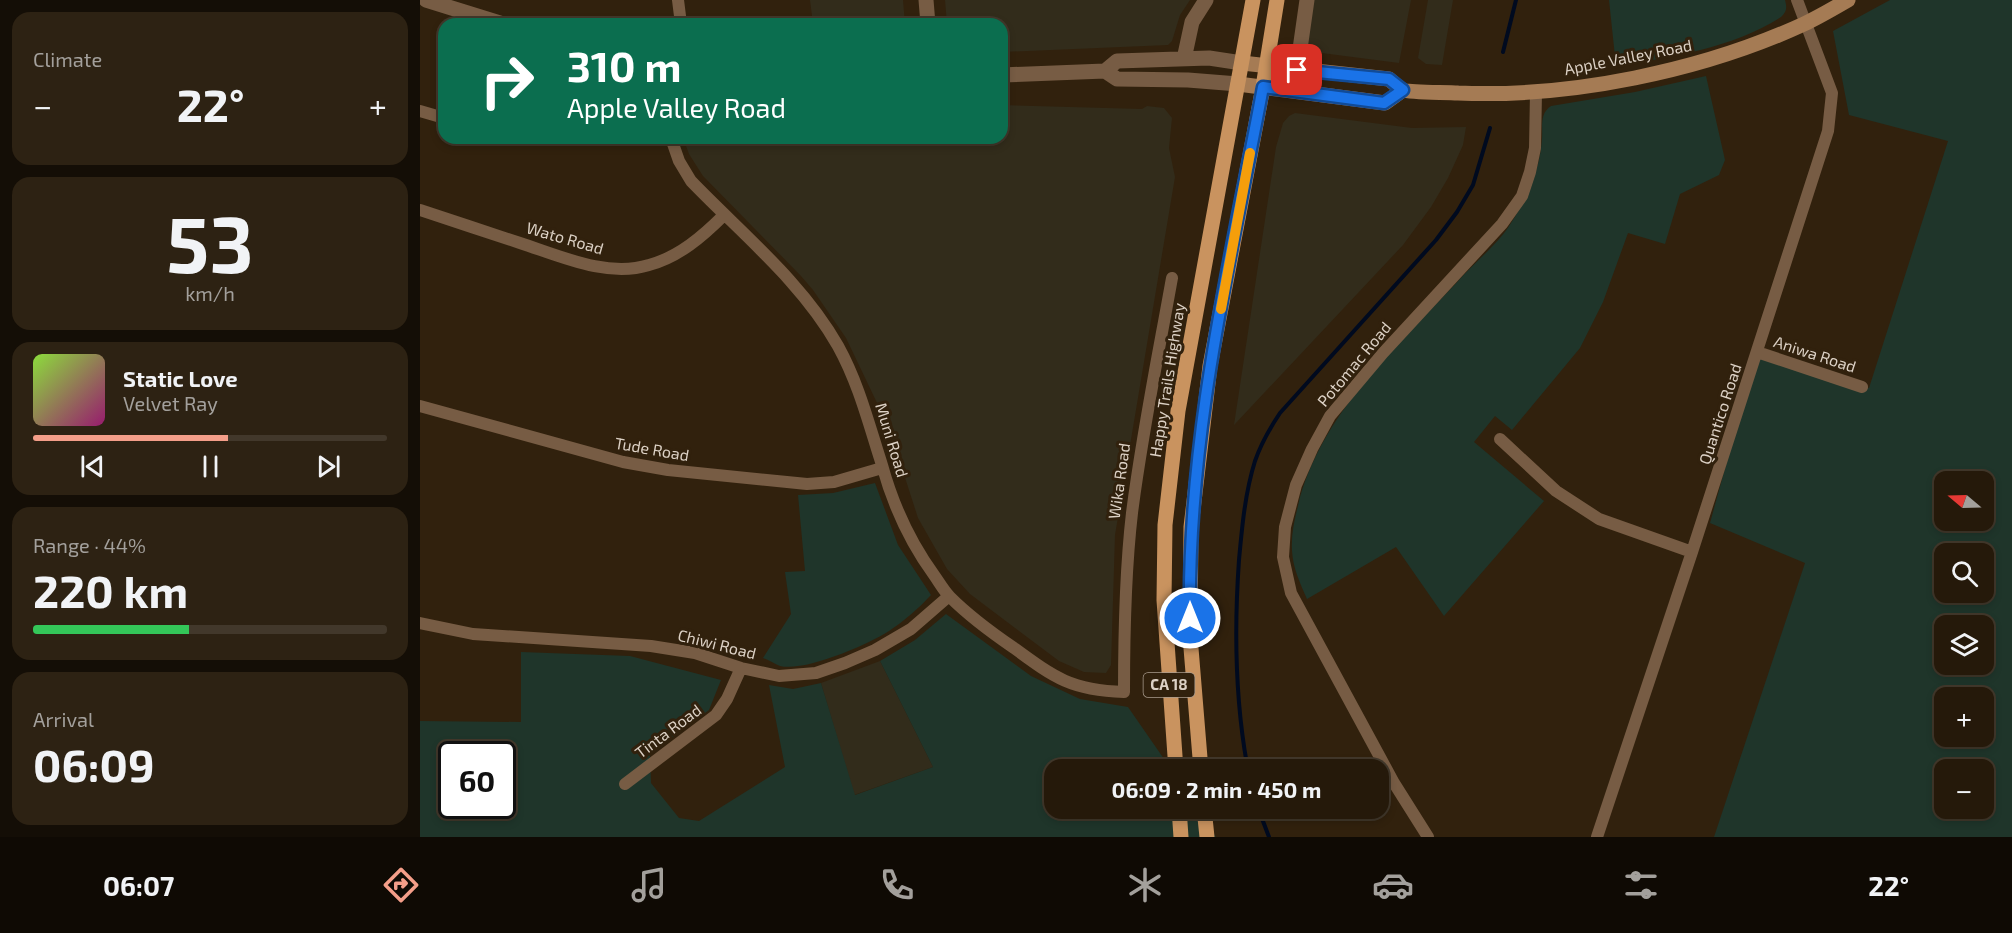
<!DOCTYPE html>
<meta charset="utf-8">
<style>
body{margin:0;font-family:"Exo 2",sans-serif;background:#2d2213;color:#f1f3f6;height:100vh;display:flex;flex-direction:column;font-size:22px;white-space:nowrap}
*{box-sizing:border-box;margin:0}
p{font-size:20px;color:#a3a09c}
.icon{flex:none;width:33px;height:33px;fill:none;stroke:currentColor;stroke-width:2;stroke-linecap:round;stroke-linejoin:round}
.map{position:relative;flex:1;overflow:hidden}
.sheet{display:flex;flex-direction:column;gap:12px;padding:12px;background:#140e06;width:420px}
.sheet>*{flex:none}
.hud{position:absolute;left:18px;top:18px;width:570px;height:126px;border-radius:18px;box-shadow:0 3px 9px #0003,0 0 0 2px #42382b;background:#0b6e4f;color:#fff;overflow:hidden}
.needle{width:39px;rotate:289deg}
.controls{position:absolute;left:1514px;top:471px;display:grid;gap:12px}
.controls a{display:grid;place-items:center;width:60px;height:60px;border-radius:12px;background:#25190a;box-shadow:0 3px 9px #0003,0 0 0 2px #42382b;font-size:30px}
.speed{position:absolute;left:18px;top:741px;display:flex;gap:12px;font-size:30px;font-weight:700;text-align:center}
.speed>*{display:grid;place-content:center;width:78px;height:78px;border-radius:50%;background:#25190a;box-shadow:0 3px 9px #0003,0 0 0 2px #42382b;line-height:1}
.speed .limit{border:3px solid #111;border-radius:9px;background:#fff;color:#111}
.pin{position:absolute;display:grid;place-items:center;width:51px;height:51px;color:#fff;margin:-26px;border-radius:12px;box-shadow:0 3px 9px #0006}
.me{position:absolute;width:66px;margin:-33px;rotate:0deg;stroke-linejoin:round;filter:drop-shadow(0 0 4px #0008)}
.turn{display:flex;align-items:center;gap:21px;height:126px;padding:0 30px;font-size:27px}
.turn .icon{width:78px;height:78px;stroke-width:2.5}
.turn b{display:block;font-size:42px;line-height:51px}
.big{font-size:45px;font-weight:700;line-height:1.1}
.sheet .tile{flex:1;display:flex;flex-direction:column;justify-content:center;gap:9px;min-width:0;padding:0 21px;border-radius:18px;background:#2d2213}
.sheet .dial{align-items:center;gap:0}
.dial b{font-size:78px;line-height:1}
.song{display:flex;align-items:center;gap:18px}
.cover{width:72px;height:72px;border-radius:9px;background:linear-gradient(135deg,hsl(90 70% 55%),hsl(320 70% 35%))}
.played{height:6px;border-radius:3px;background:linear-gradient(90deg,#f49e89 55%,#42382b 55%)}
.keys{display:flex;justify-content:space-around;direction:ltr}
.heat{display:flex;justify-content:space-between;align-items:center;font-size:33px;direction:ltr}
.charge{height:9px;border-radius:4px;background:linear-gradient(90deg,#34c759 44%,#42382b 0)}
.trip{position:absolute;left:624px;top:759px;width:345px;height:60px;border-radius:18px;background:#25190a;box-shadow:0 3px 9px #0003,0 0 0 2px #42382b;font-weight:700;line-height:60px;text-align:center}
.tabs{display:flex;height:96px;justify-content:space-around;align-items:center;background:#0f0a04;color:#a3a09c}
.tabs .icon{width:42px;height:42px}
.tabs .on{color:#f49e89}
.tabs b{font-size:27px;color:#f1f3f6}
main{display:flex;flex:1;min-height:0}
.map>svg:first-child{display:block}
.commercial{fill:#322c1b}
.green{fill:#1f352a;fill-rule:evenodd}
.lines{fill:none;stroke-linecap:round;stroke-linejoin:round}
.stream{stroke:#000a1f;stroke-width:4}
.minor{stroke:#775c44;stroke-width:12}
.tertiary{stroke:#775c44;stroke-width:15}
.secondary{stroke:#a57b54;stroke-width:15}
.primary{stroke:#c9935f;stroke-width:15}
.route-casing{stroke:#114b97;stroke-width:15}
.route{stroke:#1a73e8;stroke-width:10}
.slow{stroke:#f59e0b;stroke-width:10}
.labels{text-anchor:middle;stroke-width:6;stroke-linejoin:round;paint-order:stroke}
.shield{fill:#31210d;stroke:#a99c8e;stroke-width:1.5}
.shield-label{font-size:15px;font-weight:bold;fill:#dcd1c5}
.street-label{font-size:16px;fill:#dcd1c5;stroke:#31210d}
</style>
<main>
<section class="sheet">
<div class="tile"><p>Climate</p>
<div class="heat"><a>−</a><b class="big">22°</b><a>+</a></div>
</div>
<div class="tile dial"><b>53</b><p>km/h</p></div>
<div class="tile">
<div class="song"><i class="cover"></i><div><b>Static Love</b><p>Velvet Ray</p></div></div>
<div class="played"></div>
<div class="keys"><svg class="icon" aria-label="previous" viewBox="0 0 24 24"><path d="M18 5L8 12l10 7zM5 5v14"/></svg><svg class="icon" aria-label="pause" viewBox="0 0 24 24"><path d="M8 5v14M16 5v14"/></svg><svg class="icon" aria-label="next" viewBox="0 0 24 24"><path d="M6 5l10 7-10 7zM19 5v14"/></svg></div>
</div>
<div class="tile"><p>Range · 44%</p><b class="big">220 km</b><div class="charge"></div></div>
<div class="tile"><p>Arrival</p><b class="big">06:09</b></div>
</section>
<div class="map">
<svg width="1592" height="837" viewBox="0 0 1592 837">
<rect width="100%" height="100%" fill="#31210d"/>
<path class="commercial" d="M390 0H483L485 24H393Z
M525 0H770L760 15 752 41 748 45 582 52V24H527Z
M894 0H991L979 63 894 52 889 49 887 43Z
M1008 0H1033L1022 65 1006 64 998 58Z
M582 105 722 109 727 106 744 108 752 118 749 148 755 177 695 535 691 665 686 673 664 672 639 661 550 594 527 569 498 518 469 428 426 338 393 290 381 276 283 176 269 154 263 138H582Z
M875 113 992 128 1046 127 1043 145 1028 178 1011 207 983 245 814 425 856 147 863 123 869 116Z
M460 661 513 767 434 795 401 683Z"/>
<path class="green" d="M1189 0H1365C1367 8 1367 11 1361 17 1312 48 1252 57 1196 66Z
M1470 0H1592V837H1294L1385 563 1290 523 1337 352 1449 388 1528 141 1429 115 1413 31ZM1524 482H1563V520H1524ZM1524 554H1563V592H1524ZM1524 626H1563V664H1524ZM1524 698H1563V736H1524ZM1524 770H1563V808H1524Z
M1286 76 1305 160 1299 175 1260 194 1245 244 1208 233 1183 302 1160 348 1092 430 1075 416 1054 442 1124 501 1024 616 976 547 887 599C880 583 873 568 872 551 871 536 874 521 878 506 899 416 977 346 1039 280 1054 263 1080 242 1091 223 1107 197 1120 170 1122 139 1123 127 1119 114 1131 106L1215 92Z
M455 483 478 545 511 595C498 609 484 621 469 631 447 645 385 672 360 666 355 664 349 660 343 658L371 614 365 572 385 571 378 495 413 493Z
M526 614 611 676 660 699 708 707 751 769 634 770V808L777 809 796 837H0V721L101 722V652L210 656 301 680 289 710 230 754 231 783 259 818 279 821 365 767 349 685 373 689 401 683 435 795 513 767 460 661 495 640ZM32 754H82V806H32Z"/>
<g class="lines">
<path class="stream" d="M1083 52 1096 0
M828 770C815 701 814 630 819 560 822 527 825 493 835 461 841 444 850 428 860 413L1016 240 1037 212 1053 185 1070 128
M838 808 849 837"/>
<path class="minor" d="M258 0 261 24
M0 111 24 118
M251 138 259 161 271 181C322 234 382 282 418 346 439 384 449 425 462 465 473 505 490 542 514 575 519 582 524 591 530 597 549 616 572 633 594 648 635 678 651 690 704 692 704 632 705 573 712 513 722 434 738 356 752 278
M0 210C33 221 67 232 100 243 140 256 187 278 229 265 259 257 283 236 304 215
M1337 352 1442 387
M0 406 203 462 248 470 387 484 414 482 462 468
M1080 439 1136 491 1179 519 1272 552
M0 623 53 634 231 646 275 653 321 668 359 676 396 673 425 663 455 650 491 629 529 596
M205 784 296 715 307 699 321 668
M1008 837 974 783 871 593 863 557 865 527 876 485 892 449 910 416 963 353 1082 224 1102 196 1110 172 1115 148 1116 92
M1177 837 1272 552 1408 131 1412 93 1377 0"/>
<path class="tertiary" d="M6 0 83 24
M506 0 508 24
M764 59 772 22 786 0
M877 70 887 0
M685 71 697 61 789 58 822 63
M582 75 685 71 697 79 768 80 818 84"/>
<path class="secondary" d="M822 63 969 79C973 82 978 88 983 90 992 93 1026 92 1038 93 1150 98 1282 71 1384 24 1399 17 1414 8 1428 0
M818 84 965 103 983 90"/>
<path class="primary" d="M756 770 744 600 745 525 758 411 833 0
M781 770 770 636 771 527 790 366 843 87 857 0
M759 808 761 837
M784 808 787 837"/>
</g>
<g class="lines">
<g class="route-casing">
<path id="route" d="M770 618C767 439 810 262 843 87L964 103 983 90 969 79 877 70"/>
</g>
<use href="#route" class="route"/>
<path class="slow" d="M801 309 830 153"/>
</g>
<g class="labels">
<rect class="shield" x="723.5" y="673" width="51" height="24" rx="4.5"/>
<g class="shield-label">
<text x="749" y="690">CA 18</text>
</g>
<g class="street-label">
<text transform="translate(1208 57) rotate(-11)" y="6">Apple Valley Road</text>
<text transform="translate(145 238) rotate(16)" y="6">Wato Road</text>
<text transform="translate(1395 354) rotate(18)" y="6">Aniwa Road</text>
<text transform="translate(934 364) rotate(-50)" y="6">Potomac Road</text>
<text transform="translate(747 380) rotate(-81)" y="6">Happy Trails Highway</text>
<text transform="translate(1300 414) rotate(-72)" y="6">Quantico Road</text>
<text transform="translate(472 440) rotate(73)" y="6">Muni Road</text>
<text transform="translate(232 449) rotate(10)" y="6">Tude Road</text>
<text transform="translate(699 481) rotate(-82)" y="6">Wika Road</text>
<text transform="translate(297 644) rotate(14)" y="6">Chiwi Road</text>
<text transform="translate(248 731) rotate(-37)" y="6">Tinta Road</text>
</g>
</g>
</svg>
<div class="controls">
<a><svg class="needle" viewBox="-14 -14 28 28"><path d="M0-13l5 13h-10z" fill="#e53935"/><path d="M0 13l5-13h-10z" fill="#a3a09c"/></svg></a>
<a><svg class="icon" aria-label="search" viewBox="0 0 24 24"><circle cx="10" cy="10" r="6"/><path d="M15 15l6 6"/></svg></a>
<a><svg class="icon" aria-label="layers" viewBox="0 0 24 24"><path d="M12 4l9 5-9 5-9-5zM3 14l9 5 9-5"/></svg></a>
<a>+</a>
<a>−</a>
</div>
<div class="speed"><div class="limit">60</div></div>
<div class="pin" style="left:877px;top:70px;background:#d93025"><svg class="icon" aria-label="arrive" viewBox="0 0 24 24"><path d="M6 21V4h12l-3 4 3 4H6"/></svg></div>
<svg class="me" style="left:770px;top:618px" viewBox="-20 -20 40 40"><circle r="17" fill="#1a73e8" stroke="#fff" stroke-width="3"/><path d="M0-11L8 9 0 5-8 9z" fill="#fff"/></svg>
<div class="trip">06:09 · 2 min · 450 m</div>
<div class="hud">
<div class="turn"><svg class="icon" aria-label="right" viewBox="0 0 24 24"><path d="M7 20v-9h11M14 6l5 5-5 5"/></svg><div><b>310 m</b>Apple Valley Road</div></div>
</div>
</div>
</main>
<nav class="tabs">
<b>06:07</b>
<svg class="icon on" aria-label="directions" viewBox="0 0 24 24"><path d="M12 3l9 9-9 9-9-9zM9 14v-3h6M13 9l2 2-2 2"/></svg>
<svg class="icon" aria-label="music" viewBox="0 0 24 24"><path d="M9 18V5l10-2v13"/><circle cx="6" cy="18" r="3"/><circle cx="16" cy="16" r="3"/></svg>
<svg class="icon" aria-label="phone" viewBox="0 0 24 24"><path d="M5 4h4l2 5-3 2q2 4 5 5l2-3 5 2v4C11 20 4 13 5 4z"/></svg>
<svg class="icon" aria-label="climate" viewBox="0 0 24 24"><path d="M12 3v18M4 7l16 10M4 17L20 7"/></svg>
<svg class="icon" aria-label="car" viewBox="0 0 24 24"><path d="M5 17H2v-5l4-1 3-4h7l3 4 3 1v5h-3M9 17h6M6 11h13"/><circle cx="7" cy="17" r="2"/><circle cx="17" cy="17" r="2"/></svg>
<svg class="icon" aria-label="filters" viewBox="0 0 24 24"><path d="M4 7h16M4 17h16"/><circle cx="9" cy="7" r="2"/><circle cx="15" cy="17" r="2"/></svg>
<b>22°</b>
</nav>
